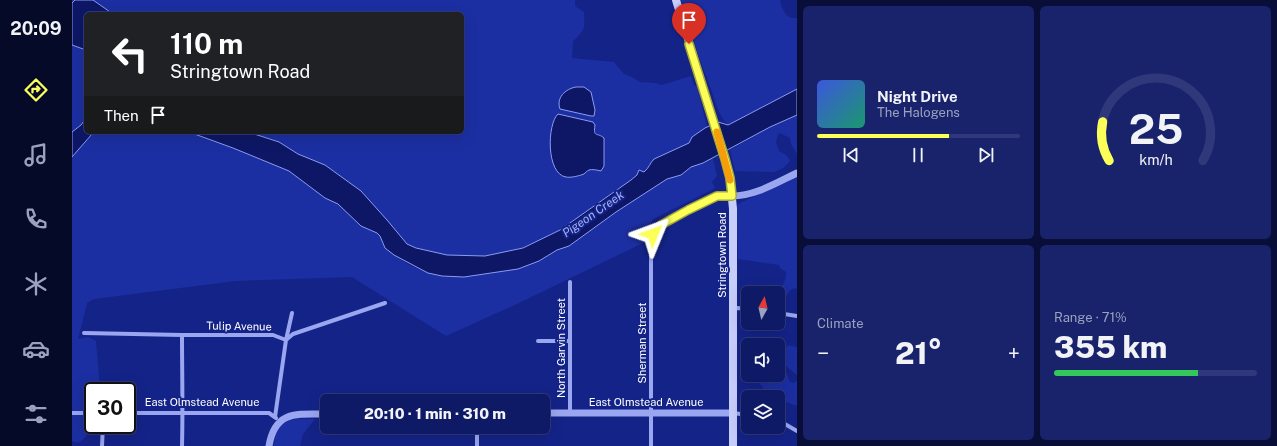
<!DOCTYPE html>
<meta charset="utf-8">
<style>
body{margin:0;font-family:"Public Sans",sans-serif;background:#18236c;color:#f1f3f6;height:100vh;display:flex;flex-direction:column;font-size:15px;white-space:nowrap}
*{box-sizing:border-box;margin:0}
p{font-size:13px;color:#9ba1bf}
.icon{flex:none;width:22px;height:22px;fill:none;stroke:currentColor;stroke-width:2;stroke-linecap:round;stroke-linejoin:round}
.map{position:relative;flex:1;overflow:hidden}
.drawer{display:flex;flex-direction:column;gap:6px;padding:6px;background:#080e38;width:480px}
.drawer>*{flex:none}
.hud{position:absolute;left:12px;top:12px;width:380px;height:122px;border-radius:6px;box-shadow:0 4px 16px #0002,0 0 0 1px #2f387a;background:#202124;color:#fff;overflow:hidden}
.needle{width:26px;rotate:8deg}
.buttons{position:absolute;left:669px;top:286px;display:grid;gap:8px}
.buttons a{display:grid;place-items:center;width:44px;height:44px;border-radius:6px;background:#0f1a66;box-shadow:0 4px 16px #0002,0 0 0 1px #2f387a;font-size:20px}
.speed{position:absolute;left:12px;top:382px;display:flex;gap:8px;font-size:20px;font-weight:700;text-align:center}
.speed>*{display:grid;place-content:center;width:52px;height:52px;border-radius:50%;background:#0f1a66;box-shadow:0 4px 16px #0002,0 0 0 1px #2f387a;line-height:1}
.speed .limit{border:2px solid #111;border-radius:6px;background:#fff;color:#111}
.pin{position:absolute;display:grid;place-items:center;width:34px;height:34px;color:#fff;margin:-41px -17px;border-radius:50% 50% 50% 0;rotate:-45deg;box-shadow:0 0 4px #0007}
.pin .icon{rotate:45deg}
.me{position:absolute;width:44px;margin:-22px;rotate:46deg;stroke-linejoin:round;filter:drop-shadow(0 0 3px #0008)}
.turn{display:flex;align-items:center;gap:14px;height:84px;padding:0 20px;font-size:18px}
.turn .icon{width:52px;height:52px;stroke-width:2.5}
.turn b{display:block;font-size:28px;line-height:34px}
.then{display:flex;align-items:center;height:38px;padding:0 20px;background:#0003;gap:8px;font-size:15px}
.big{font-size:30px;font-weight:800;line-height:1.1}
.drawer .tile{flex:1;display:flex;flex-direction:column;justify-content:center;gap:6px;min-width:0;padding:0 14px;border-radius:6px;background:#18236c}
.drawer .dial{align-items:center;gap:0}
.dial svg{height:104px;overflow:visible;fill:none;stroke:#2f387a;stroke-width:7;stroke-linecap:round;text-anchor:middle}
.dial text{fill:#f1f3f6;stroke:none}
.song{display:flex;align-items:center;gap:12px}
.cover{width:48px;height:48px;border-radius:6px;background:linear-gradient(135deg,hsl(230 70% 55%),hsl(160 70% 35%))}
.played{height:4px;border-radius:2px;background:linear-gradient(90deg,#fbff58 65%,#2f387a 65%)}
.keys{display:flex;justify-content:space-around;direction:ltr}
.heat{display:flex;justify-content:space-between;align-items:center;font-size:22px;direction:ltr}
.charge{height:6px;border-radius:3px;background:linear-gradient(90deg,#34c759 71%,#2f387a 0)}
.drawer .tiles{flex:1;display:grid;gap:6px;grid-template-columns:repeat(2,1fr)}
.trip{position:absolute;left:248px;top:394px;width:230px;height:40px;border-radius:6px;background:#0f1a66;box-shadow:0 4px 16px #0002,0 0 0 1px #2f387a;font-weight:800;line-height:40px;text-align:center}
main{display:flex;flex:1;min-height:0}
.dock{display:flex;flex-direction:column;width:72px;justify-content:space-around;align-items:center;background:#060a29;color:#9ba1bf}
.dock .icon{width:28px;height:28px}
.dock .active{color:#fbff58}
.dock b{font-size:18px;color:#f1f3f6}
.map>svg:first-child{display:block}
.green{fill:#1c2fa2}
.water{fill:#0d1765;stroke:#8c9cf2}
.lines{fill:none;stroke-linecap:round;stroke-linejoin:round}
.minor{stroke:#9aa6ef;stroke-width:4}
.tertiary{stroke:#9aa6ef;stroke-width:7}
.secondary{stroke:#c8cefa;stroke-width:8}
.route-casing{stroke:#a3a639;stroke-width:10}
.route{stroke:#fbff58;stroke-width:7}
.slow{stroke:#f59e0b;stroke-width:7}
.labels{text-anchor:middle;stroke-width:4;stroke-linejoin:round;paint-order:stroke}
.street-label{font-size:11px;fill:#fff;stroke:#142388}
.water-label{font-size:12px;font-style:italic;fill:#a6b1f6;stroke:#142388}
</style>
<main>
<nav class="dock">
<b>20:09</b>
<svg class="icon active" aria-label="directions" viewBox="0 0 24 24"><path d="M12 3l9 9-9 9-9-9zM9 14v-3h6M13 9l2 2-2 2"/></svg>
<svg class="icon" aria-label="music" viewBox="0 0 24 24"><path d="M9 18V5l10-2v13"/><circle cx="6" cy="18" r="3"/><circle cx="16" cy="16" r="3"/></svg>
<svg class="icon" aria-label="phone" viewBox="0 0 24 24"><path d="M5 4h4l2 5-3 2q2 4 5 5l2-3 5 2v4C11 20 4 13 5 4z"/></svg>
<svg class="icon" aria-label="climate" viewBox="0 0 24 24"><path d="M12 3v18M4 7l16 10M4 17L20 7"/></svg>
<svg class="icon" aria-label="car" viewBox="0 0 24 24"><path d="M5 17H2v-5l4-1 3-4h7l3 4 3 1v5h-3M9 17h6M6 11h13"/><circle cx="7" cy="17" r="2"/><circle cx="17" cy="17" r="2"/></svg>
<svg class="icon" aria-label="filters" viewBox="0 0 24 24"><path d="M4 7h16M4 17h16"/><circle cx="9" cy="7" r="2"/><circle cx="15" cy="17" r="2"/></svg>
</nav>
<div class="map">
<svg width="725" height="446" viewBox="0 0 725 446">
<rect width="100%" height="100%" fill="#142388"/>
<path class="green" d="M0 0H503V6L512 12C513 28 513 30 501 41L500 58 542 62 552 74 560 77 568 82 583 83 590 85 619 76 622 86H625L635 127 620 137 617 143 579 166 572 172 565 175 525 205 488 230 451 248 413 256 375 255 344 248 335 244 315 220 289 191 253 165 226 154 207 142 176 132H390V14H14V118L9 125 0 132Z
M609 0H708C710 9 714 20 725 18V89L656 125C645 113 644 103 639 89 627 59 618 30 609 0Z
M725 115V154L719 144 718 138 708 133 706 134 704 142 707 151 714 155 718 160C716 166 707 171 701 172L663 171 658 150 698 127Z
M24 132H117L161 148 217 171 253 198 266 204 289 226 305 233 308 236 313 248 322 255 337 265 356 273 370 276 392 277 446 269 467 261 485 250 497 246 544 212 595 179 609 175 619 167 641 158 645 176 640 182 643 188 581 219 576 231 573 242 447 303 374 336 280 277 163 281 22 299 15 303 6 339 16 337 24 341 27 378 30 390V391H21C21 409 24 433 6 443L0 441V157L20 134Z
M725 177V289C719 287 717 292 714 296H710L707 293C710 285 715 280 714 272L708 268 707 265 666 259 665 208V205L670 202Z
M716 345 725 347V375L710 363 712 358 710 353Z
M706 364 714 372 718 382 721 383 725 381V379V406L706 399V397H693L690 395 691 387 686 382 684 376 688 375 697 380 705 379Z
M225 419H243L231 434 228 446H202C204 430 207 421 225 419Z"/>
<path class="water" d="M3 0H21L41 14H14V50L0 45V3Z
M504 87H512L519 92 523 110 522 116H519L488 109C484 98 493 89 504 87Z
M725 89V115L698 127 631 163 619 167 609 175 595 179 544 212 497 246 485 250 467 261 446 269 392 277 370 276 356 273 322 255 313 248 308 236 305 233 289 226 266 204 253 198 217 171 161 148 117 132H176L207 142 226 154 253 165 289 191 315 220 335 244 344 248 375 255 413 256 451 248 488 230 559 180 565 175 567 170 572 172C577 168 578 163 582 159L617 143 620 137 633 128 646 122 656 125 660 123Z
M486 114 521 122 523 125C521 138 525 132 532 138V166L529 171C525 170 520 169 517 170 515 171 513 173 512 174 507 176 498 178 494 177 474 174 475 124 486 114Z
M14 118V132H24L20 134 0 157V132L9 125Z"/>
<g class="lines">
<path class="minor" d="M661 310 665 308 676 309
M706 313 725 316
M12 333 110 335H201L214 340 221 334 313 303
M466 341H497
M0 413H21
M55 413H197L204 418
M498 413V282
M661 413 676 415
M203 417 214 340 220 313
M706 420 725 431
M30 446 31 425
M110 446C111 409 110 372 110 335
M405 446V427
M579 446V249L581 234 585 227 593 221 645 196H659"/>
<path class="tertiary" d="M660 196C683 196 704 183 725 173
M471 413H661
M197 446C203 410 225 414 255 414"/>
<path class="secondary" d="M604 0 653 159 658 178 661 209V446"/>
</g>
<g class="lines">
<g class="route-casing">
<path id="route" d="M581 234 589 225 616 210 645 196H660L658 178 653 159 617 44"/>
</g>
<use href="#route" class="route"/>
<path class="slow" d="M645 132 658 180"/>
</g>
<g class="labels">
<g class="street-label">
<text transform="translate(650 255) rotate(-90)" y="4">Stringtown Road</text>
<text transform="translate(167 326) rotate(1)" y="4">Tulip Avenue</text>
<text transform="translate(570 343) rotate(-90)" y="4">Sherman Street</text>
<text transform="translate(489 348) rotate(-90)" y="4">North Garvin Street</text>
<text x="130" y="406">East Olmstead Avenue</text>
<text x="574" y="406">East Olmstead Avenue</text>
</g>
<g class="water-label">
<text transform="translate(521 214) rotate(-35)" y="4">Pigeon Creek</text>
</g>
</g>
</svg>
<div class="buttons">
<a><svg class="needle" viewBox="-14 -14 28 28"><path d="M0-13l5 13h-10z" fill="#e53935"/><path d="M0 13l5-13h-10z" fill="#9ba1bf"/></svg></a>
<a><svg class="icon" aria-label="sound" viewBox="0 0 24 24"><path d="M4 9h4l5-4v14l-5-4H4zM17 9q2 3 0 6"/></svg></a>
<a><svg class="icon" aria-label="layers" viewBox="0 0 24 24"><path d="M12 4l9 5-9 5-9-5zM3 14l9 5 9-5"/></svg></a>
</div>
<div class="speed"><div class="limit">30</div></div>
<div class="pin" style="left:617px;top:44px;background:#d93025"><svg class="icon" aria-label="arrive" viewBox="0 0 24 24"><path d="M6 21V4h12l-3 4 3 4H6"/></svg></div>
<svg class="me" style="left:581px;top:234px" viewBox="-20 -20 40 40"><path d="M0-17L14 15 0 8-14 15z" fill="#fbff58" stroke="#fff" stroke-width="4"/></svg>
<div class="trip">20:10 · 1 min · 310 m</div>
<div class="hud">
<div class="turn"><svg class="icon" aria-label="left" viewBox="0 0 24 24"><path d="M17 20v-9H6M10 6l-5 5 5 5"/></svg><div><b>110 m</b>Stringtown Road</div></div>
<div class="then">Then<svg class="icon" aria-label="arrive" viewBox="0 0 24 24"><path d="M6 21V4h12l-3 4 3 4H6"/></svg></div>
</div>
</div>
<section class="drawer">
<div class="tiles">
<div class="tile">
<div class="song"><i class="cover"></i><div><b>Night Drive</b><p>The Halogens</p></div></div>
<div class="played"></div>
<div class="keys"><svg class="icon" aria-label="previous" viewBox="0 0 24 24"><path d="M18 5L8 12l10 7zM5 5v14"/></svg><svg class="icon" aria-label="pause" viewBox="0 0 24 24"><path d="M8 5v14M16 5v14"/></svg><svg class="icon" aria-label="next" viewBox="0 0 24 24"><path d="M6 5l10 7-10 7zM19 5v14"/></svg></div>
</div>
<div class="tile dial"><svg viewBox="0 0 100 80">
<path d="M14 69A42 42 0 1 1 86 69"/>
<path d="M14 69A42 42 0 0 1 9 39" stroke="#fbff58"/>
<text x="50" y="56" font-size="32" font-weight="700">25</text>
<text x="50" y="72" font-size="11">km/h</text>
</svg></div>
<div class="tile"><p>Climate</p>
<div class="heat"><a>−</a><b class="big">21°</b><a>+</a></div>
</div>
<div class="tile"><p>Range · 71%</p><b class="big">355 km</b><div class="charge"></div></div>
</div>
</section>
</main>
